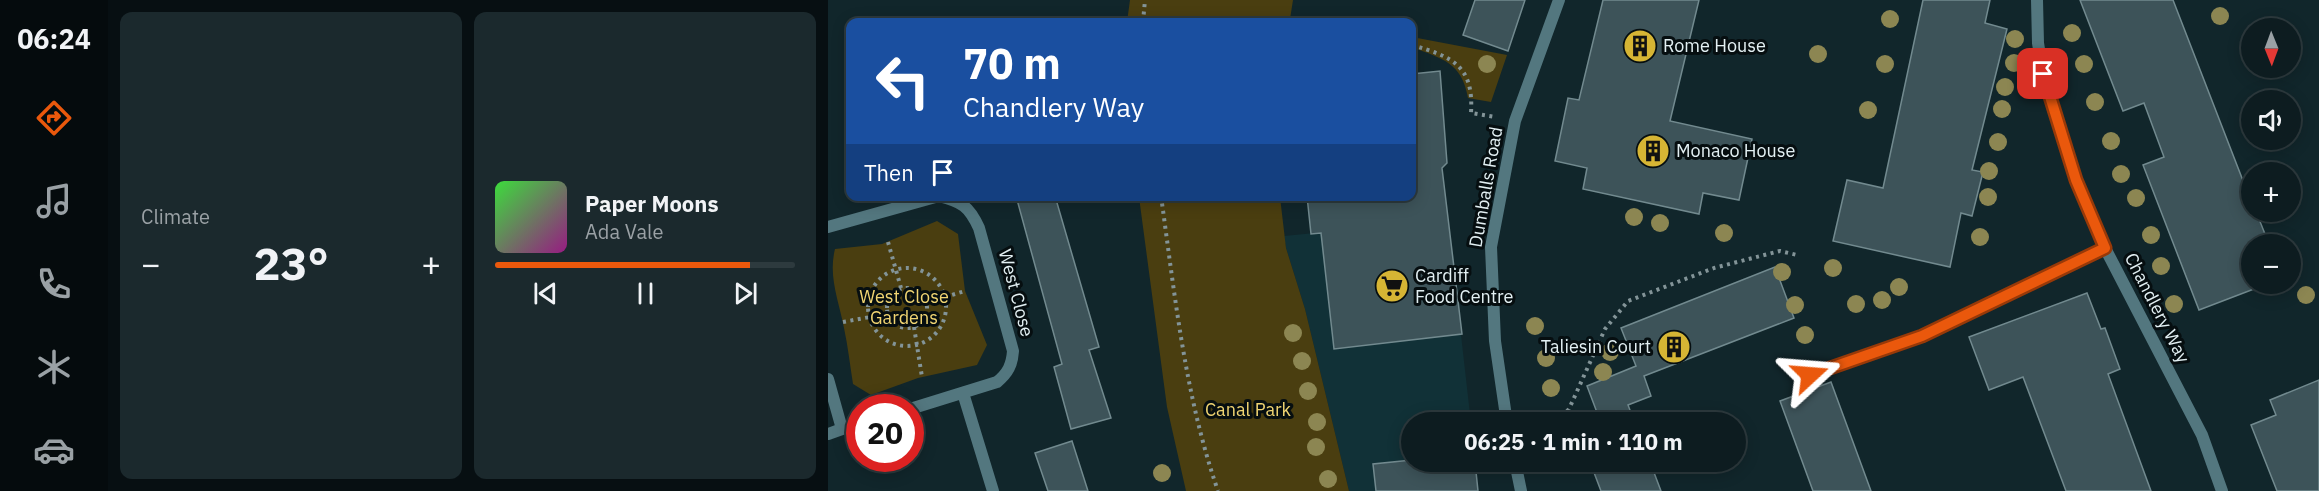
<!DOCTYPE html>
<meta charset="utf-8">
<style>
body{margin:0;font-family:"IBM Plex Sans",sans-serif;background:#1b292d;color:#f1f3f6;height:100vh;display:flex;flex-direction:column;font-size:22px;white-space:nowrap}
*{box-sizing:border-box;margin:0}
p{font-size:20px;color:#9aa1a5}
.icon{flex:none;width:33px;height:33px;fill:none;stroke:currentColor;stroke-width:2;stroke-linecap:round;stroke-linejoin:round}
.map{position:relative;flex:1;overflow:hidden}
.panel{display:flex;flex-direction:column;gap:12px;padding:12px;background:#070f12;width:720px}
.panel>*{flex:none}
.guide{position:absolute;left:18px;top:18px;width:570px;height:183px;border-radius:12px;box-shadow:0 3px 15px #0003,0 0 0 2px #2d3a3e;background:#1a4fa0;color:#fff;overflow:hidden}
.needle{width:39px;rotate:179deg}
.fabs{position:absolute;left:1413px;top:18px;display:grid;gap:12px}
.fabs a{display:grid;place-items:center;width:60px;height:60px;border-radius:50%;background:#0d1c20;box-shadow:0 3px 15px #0003,0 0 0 2px #2d3a3e;font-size:30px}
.speed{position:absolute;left:18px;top:394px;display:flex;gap:12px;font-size:30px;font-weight:700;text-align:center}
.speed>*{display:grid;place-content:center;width:78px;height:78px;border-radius:50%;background:#0d1c20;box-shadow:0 3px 15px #0003,0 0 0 2px #2d3a3e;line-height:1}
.speed .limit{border:9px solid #d22;background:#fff;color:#111}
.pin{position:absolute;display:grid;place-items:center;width:51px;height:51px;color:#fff;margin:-26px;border-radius:12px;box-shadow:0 3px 9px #0006}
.me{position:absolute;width:66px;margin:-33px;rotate:71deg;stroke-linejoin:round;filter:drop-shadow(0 0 4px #0008)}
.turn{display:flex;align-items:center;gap:21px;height:126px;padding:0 18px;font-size:27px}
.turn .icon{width:78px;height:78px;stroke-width:2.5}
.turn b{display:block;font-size:42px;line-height:51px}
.then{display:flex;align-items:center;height:57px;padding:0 18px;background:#0003;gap:12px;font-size:22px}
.big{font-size:45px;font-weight:700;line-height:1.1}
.panel .tile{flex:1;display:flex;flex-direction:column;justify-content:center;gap:9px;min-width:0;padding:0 21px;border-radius:12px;background:#1b292d}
.song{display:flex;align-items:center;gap:18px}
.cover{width:72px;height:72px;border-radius:9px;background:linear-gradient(135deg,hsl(120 70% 55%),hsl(310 70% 35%))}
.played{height:6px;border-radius:3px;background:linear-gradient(90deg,#ea580c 85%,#2d3a3e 85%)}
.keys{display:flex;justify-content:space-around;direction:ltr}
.heat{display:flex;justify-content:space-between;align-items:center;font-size:33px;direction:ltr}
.panel .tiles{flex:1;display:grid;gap:12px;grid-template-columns:repeat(2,1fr)}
.trip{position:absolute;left:573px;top:412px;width:345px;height:60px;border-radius:30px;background:#0d1c20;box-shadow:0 3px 15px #0003,0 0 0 2px #2d3a3e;font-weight:700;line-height:60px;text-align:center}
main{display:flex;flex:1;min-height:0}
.tabs{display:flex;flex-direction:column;width:108px;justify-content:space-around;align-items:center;background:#050b0d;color:#9aa1a5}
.tabs .icon{width:42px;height:42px}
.tabs .selected{color:#ea580c}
.tabs b{font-size:27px;color:#f1f3f6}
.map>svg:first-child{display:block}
.built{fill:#113137}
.green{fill:#4a3e10}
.building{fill:#3d5359;stroke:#728a8f;stroke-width:1.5}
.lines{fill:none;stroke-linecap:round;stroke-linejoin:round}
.path{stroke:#839498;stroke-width:4;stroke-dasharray:3 4.5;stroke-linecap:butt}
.service{stroke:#53777f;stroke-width:12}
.minor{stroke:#53777f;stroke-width:12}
.tertiary{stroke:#53777f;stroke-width:12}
.tree{fill:#8c8652}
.route-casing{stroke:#983908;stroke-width:15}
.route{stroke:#ea580c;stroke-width:10}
.labels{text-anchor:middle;stroke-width:6;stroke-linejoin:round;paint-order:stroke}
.poi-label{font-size:18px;fill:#e3f0f3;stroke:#060e10;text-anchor:start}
.street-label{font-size:18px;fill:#e3f0f3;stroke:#060e10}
.park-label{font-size:18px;fill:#f1d572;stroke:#060e10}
</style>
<main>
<nav class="tabs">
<b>06:24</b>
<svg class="icon selected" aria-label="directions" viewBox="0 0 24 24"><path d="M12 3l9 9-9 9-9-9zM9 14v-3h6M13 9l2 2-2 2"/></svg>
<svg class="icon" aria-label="music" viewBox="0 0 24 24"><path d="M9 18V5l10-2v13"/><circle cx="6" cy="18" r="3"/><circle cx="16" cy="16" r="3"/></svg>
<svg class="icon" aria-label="phone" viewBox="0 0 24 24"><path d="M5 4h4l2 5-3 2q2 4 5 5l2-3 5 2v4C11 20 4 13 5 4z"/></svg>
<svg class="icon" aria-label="climate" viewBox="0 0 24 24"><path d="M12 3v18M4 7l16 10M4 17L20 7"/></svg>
<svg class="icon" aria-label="car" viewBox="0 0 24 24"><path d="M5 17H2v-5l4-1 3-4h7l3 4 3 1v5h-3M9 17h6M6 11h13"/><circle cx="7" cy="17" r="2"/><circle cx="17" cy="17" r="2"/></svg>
</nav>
<section class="panel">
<div class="tiles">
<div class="tile"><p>Climate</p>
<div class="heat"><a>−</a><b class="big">23°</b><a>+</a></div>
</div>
<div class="tile">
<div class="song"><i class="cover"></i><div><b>Paper Moons</b><p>Ada Vale</p></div></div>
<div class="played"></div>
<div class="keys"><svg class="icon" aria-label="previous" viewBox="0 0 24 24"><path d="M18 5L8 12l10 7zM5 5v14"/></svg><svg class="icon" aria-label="pause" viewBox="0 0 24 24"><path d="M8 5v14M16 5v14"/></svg><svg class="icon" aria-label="next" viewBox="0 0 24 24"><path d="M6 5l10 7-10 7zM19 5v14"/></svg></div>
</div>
</div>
</section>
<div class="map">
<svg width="1491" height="491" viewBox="0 0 1491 491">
<rect width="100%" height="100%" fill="#11262b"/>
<path class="built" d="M620 220 643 423H584V462H647L650 491H521L477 309 458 248 456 236Z"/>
<path class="green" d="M302 0H465L462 19 485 22H299Z
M584 37 679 55 663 102 640 98C634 62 614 59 584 47Z
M311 197H452L458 248 477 309 521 491H358L339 407Z
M109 221 130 234 137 291 159 345 149 365 90 378 43 395 25 384C22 365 20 347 16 328 11 301 0 277 7 249L54 244Z"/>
<path class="building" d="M647 0H697L680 51 635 35Z
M775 0H871L842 121 924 139 911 200 875 193 871 214 755 189 759 168 727 161 740 98 751 100Z
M1095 0H1162L1157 23 1179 29 1144 170 1155 172 1144 216 1133 213 1122 267 1005 241 1019 180 1055 188Z
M1252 0H1345L1424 204V212H1426L1431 219 1441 244H1424V284H1439L1371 310 1315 165 1336 157 1316 103 1295 111Z
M612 71 619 163 614 168 634 334 506 349 493 233 483 234 479 196H584V74Z
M188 196H227L271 347 261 350 283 418 243 429 226 367 234 364Z
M947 267 966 318 816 376 823 396 800 405 807 423H773L759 386 808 366 793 328Z
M1259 293 1273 329 1277 328 1292 369 1280 374 1323 491H1238L1195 377 1161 390 1141 337Z
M1491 380V491H1449L1423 425 1448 415 1442 400Z
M1003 382 1043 491H985L952 401Z
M244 441 260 491H220L207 453Z
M584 460 647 462 650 491H548L545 464Z
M762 462H822L833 491H773Z"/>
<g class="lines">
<path class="path" d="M315 22 317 0
M584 45C624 57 646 65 643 113L667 117
M333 196C347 296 357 396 390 491
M60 242 73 288
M40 307a39 39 0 1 1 78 0a39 39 0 1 1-78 0Z
M59 308a20 20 0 1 1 40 0a20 20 0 1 1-40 0Z
M117 297 137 291
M15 322 42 317
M86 327 94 377
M721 423 730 421 741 409 777 329 800 301 886 268 952 251 969 255"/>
<path class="service" d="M1209 0 1210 43 1215 74 1248 180 1277 248 1374 435 1394 491
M982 375 1093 336 1277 248"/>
<path class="minor" d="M0 227 111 196
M0 379 14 429 32 424
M135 393 165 491
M82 409 169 382C180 373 184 365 185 351L151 228C141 206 134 202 111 196
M0 434 14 429"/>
<path class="tertiary" d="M679 423 667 341 663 247 687 121 731 0
M687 462 693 491"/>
</g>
<g class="tree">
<circle cx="1392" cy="16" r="9"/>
<circle cx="1062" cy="19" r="9"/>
<circle cx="1244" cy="33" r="9"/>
<circle cx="1187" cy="39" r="9"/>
<circle cx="990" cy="54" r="9"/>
<circle cx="1186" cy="63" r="9"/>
<circle cx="659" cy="64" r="9"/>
<circle cx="1057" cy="64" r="9"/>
<circle cx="1256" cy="64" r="9"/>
<circle cx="1177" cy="87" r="9"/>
<circle cx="1267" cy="102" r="9"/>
<circle cx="1174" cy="109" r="9"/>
<circle cx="1040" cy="110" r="9"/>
<circle cx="1283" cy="141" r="9"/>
<circle cx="1170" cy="142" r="9"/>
<circle cx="1161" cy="171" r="9"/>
<circle cx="1293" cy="174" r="9"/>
<circle cx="1160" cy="197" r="9"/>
<circle cx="1308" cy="198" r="9"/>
<circle cx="806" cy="217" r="9"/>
<circle cx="832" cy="223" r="9"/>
<circle cx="896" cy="233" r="9"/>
<circle cx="1323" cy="235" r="9"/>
<circle cx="1152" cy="237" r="9"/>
<circle cx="1333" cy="266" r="9"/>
<circle cx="1005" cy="268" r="9"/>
<circle cx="954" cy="272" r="9"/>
<circle cx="1071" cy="287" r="9"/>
<circle cx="1478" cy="295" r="9"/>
<circle cx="1054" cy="300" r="9"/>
<circle cx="1028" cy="304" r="9"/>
<circle cx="1346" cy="304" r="9"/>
<circle cx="967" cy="305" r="9"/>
<circle cx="707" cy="326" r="9"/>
<circle cx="465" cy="333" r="9"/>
<circle cx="977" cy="335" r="9"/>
<circle cx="782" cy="352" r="9"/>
<circle cx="718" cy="358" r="9"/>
<circle cx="474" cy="361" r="9"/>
<circle cx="775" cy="372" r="9"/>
<circle cx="723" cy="388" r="9"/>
<circle cx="480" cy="391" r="9"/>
<circle cx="489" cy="422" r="9"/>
<circle cx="488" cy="447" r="9"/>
<circle cx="334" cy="473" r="9"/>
<circle cx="500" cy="479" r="9"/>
</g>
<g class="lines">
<g class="route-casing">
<path id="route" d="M982 375 1094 336 1277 248 1248 180 1215 74"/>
</g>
<use href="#route" class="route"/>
</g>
<defs>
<g id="building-disc" transform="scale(1.725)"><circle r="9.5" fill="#d6b534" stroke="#060e10"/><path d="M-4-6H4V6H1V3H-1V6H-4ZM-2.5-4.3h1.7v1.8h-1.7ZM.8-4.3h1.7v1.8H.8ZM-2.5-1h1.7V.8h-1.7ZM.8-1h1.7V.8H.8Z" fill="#111"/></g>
<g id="supermarket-disc" transform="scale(1.725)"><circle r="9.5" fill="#d6b534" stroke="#060e10"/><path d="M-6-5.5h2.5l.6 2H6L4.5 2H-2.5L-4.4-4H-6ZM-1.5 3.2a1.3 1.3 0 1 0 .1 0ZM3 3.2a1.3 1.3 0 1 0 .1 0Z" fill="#111"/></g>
</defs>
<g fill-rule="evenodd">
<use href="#building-disc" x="812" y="46"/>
<use href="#building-disc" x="825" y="151"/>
<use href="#supermarket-disc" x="564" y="286"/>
<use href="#building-disc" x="846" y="347"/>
</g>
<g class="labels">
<g class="poi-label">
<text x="835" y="52">Rome House</text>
<text x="848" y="157">Monaco House</text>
<text x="587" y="282">Cardiff<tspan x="587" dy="21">Food Centre</tspan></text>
<text x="823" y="353" text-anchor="end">Taliesin Court</text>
</g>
<g class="street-label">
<text transform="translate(658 187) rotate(-80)" y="6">Dumballs Road</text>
<text transform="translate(188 293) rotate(75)" y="6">West Close</text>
<text transform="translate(1329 308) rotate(63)" y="6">Chandlery Way</text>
</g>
<g class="park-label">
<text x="76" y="303">West Close<tspan x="76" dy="21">Gardens</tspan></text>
<text x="420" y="416">Canal Park</text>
</g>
</g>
</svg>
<div class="fabs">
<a><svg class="needle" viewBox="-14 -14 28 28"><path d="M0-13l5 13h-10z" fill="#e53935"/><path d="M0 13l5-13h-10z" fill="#9aa1a5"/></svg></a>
<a><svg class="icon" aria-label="sound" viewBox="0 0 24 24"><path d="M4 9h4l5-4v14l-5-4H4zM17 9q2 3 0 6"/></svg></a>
<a>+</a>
<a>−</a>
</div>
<div class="speed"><div class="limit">20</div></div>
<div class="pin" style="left:1215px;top:74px;background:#d93025"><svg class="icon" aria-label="arrive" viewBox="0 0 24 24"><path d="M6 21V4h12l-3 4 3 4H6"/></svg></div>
<svg class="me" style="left:982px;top:375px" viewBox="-20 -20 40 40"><path d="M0-17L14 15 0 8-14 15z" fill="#ea580c" stroke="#fff" stroke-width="4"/></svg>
<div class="trip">06:25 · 1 min · 110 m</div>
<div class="guide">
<div class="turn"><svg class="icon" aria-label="left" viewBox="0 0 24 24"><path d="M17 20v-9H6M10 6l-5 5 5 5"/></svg><div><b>70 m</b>Chandlery Way</div></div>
<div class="then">Then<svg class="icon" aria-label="arrive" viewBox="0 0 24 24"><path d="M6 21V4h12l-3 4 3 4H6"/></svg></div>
</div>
</div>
</main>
